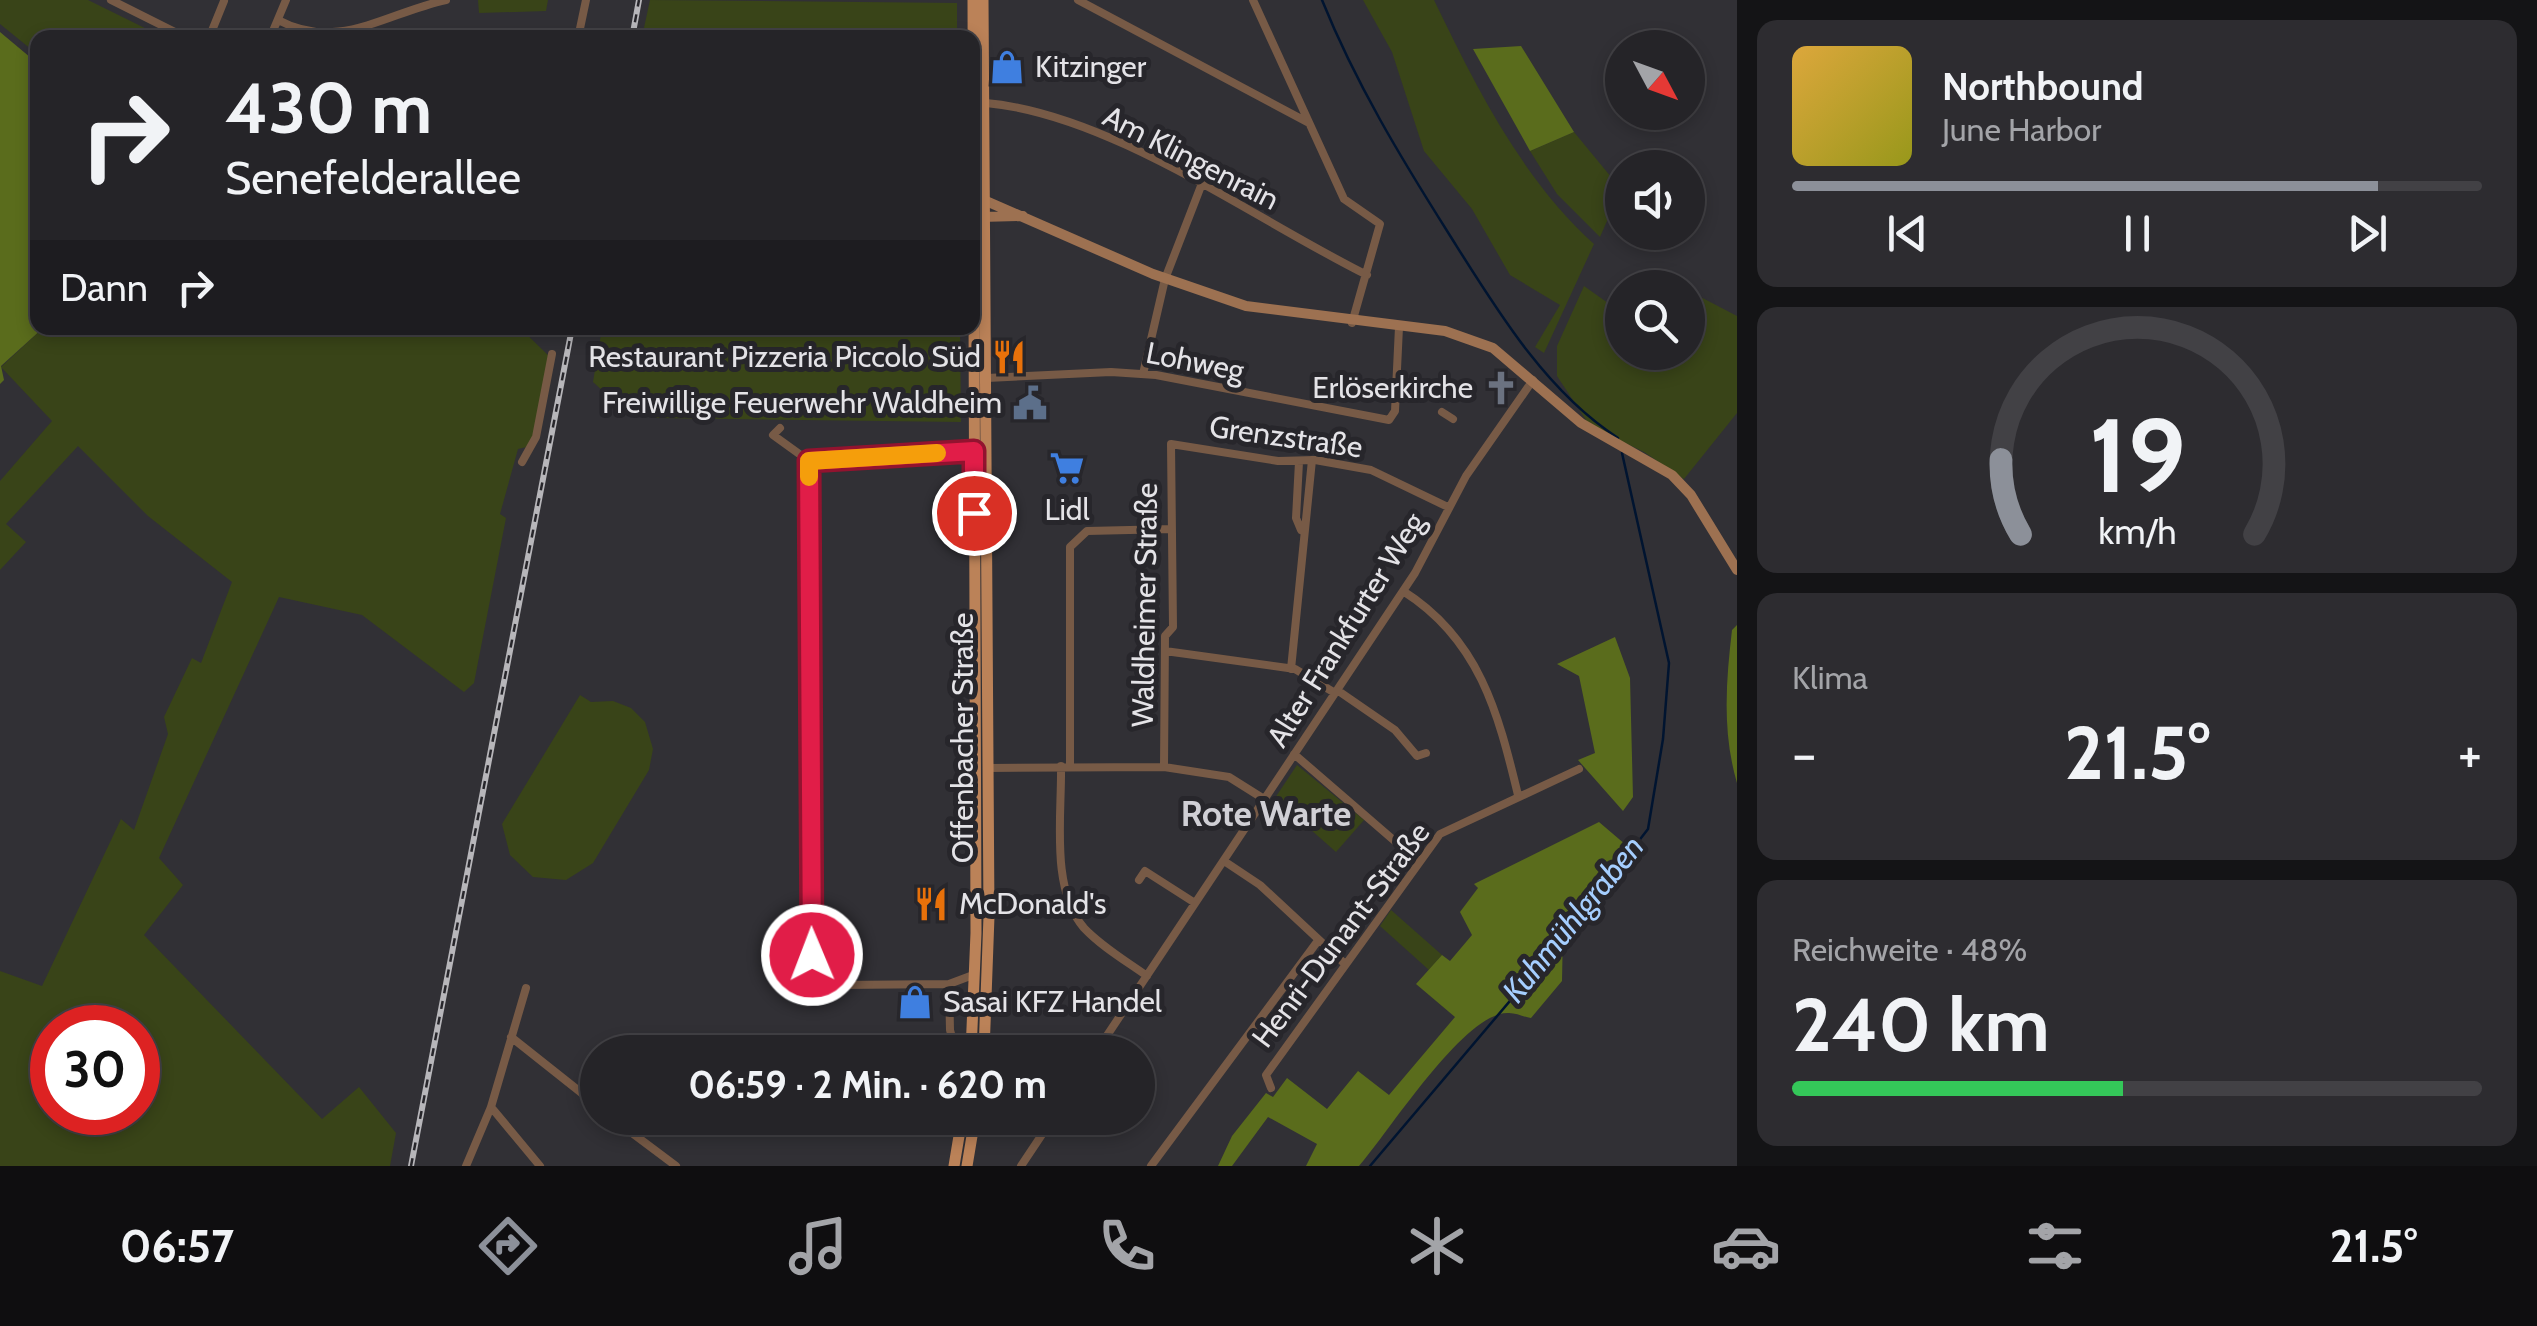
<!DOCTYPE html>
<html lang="de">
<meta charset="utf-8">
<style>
body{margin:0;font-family:Cabin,sans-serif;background:#2d2c30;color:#f1f3f6;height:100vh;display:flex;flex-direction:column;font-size:38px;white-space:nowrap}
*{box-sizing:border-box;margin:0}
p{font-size:32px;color:#a3a4a8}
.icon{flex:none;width:55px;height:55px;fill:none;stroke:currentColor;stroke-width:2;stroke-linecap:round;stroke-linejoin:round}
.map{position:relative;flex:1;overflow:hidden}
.sheet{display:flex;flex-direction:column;gap:20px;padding:20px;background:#141416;width:800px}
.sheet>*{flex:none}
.banner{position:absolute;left:30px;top:30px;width:950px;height:305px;border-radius:20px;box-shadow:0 5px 15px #0003,0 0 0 2px #424145;background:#252428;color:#f1f3f6;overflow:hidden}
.needle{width:65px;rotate:131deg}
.fabs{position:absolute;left:1605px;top:30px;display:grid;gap:20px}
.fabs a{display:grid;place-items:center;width:100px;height:100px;border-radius:50%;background:#252428;box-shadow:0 5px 15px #0003,0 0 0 2px #424145;font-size:50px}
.speed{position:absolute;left:30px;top:1005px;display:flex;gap:20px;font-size:50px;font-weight:700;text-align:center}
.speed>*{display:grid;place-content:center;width:130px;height:130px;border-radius:50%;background:#252428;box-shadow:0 5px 15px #0003,0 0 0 2px #424145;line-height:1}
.speed .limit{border:15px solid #d22;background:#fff;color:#111}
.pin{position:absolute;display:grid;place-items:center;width:85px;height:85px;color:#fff;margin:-42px;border:5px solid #fff;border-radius:50%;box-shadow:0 2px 10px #0007}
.me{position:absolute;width:110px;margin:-55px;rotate:359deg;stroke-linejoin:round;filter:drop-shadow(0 0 8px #0008)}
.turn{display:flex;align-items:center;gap:35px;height:210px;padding:0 30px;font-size:45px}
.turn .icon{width:130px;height:130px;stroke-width:2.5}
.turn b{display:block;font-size:70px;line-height:85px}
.then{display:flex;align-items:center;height:95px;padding:0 30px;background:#0003;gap:20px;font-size:38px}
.big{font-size:75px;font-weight:700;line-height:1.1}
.sheet .widget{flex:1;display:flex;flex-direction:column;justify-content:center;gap:15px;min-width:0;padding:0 35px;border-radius:20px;background:#2d2c30}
.sheet .dial{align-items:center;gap:0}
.dial svg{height:260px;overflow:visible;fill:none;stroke:#424145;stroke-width:7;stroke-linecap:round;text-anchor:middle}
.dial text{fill:#f1f3f6;stroke:none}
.song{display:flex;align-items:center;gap:30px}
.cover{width:120px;height:120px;border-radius:15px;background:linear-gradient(135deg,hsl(40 70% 55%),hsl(60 70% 35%))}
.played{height:10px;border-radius:5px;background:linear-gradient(90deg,#8c9099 85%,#424145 85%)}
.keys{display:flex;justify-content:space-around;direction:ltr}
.heat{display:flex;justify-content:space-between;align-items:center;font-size:55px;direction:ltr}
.charge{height:15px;border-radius:8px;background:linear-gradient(90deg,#34c759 48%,#424145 0)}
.trip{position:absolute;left:580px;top:1035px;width:575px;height:100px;border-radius:50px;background:#252428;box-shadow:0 5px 15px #0003,0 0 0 2px #424145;font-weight:700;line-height:100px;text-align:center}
.tabs{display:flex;height:160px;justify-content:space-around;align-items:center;background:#0f0e10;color:#a3a4a8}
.tabs .icon{width:70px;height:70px}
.tabs .active{color:#8c9099}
.tabs b{font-size:45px;color:#f1f3f6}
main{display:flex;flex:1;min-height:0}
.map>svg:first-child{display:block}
.green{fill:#394418;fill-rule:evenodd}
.forest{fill:#5a6c1c}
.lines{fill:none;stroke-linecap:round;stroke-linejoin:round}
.stream{stroke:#001430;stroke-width:2.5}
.street{stroke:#775a46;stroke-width:8}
.secondary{stroke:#9d7151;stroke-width:10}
.primary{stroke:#bb8258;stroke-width:11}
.rail-casing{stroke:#b7b6ba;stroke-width:6}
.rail{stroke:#27262b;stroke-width:2.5;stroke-dasharray:8;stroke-linecap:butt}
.route-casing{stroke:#92132f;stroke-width:25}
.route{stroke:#e11d48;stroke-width:18}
.slow{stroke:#f59e0b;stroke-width:18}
.labels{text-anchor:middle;stroke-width:10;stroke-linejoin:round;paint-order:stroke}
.poi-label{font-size:30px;fill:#e4e3e7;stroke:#27262b;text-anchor:start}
.street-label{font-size:30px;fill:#e4e3e7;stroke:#27262b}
.water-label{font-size:32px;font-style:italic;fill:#a5ceff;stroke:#27262b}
.quarter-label{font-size:35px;font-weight:bold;fill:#d0cfd5;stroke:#27262b}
</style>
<main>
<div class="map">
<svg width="1737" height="1166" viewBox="0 0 1737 1166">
<rect width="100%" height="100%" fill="#313035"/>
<path class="green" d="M0 0H88L163 37 38 38 37 54 0 24Z
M478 0H548L546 11 479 13Z
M650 0 957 3V37H642Z
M1363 0H1434C1476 87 1522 179 1594 244L1544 353 1535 347 1560 305 1510 275 1472 209 1424 151 1392 52Z
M1574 132 1621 189 1600 237 1557 194 1530 151Z
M1584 286 1622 313V352H1688L1691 292 1737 316V413L1684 479 1644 452 1590 426 1557 376V346Z
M43 328H520L550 357 531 446 518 449 500 514 506 518 474 683 464 692 362 615 279 597 159 858 183 885 144 935 322 1119 359 1087 396 1133 390 1166H0V971L42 986 121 819 134 830 168 734 164 717 192 658 201 663 232 582 148 516 78 446 6 524 26 542 0 570V481L52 421 1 367ZM52 1028H138V1112H52Z
M602 328H960L961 422 656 418 625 411 593 382Z
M580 695 591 702 613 701 631 708 645 722 653 749 649 770 593 863 566 880 533 877 510 855 502 824Z
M1297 765 1364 820 1336 852 1293 814 1290 818 1271 804Z
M1391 910 1442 955 1429 970 1380 926Z"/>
<path class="forest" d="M0 32 37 63 38 328H43L1 366 4 380 0 384Z
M1521 46 1574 132 1530 151 1473 49Z
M1737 625V783C1722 732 1726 681 1732 630Z
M1615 637 1630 678 1633 797 1623 811 1578 760 1595 753 1579 676 1557 664Z
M1599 822 1626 845 1605 881 1563 930 1562 981 1531 1018C1524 1017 1516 1013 1509 1013 1465 1010 1387 1135 1359 1166H1306L1317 1144 1268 1117 1232 1166H1218L1232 1136 1266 1093 1273 1097 1287 1078 1327 1109 1358 1071 1389 1095 1455 1017 1416 984 1442 955 1450 961 1472 935 1460 912 1478 888 1474 884Z"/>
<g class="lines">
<path class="stream" d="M1322 0C1356 84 1401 158 1449 234 1495 307 1545 391 1618 438
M1370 1166 1565 936 1648 829 1663 739 1669 663 1622 453"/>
<path class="street" d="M111 0 187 38
M1078 0 1309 123
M1253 0 1344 199 1380 224 1352 323
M278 20C338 52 386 13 446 0
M209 38 224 1
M270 38 286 0
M578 38 586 0
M986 103C1111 114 1254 219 1367 275
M1143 374 1165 279 1201 186
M987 378 1111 372 1156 375 1389 420 1395 411 1399 327
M1442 412 1453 419
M780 428 773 435 809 461
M809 461 812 955 832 981 841 985 949 984 973 975
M809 461 977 451
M522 462 536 437 552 354
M1299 462 1296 518 1301 530
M1403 591C1479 639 1498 712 1518 795
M1165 651 1295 669 1335 693
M1291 669 1312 460
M1337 690 1395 730 1417 756 1426 753
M1294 754 1419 862
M1061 766C1062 814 1050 889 1084 928 1102 947 1126 961 1147 976
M1070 766V547L1087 531 1172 529
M1164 767 1165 636 1173 627 1171 444 1278 461 1315 460 1371 470 1448 507
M987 768 1164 767 1229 777 1264 799
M1224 861 1260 885 1345 964
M1139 880 1145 871 1195 903
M949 984 950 1030 956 1052
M511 1037 598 1106
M1096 1052 1415 573 1466 476 1533 380
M1271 1088 1266 1075 1440 834 1579 769
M491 1107 540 1166
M612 1118 676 1166
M466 1166 491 1107 526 988
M1021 1166 1053 1118
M1151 1166 1317 942"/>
<path class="secondary" d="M977 197 1153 274 1246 306 1445 331 1493 348 1581 423 1672 475 1691 495 1737 570
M980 217 1023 216"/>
<path class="primary" d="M983 0 989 916 984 1052
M971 1052 976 933 973 0
M954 1166 962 1118
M967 1166 975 1118"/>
<g class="rail-casing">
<path id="rail" d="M632 38 639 0
M411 1166 572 328"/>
</g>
<use href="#rail" class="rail"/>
</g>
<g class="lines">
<g class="route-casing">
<path id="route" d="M812 955 809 461 974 451V513"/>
</g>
<use href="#route" class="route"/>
<path class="slow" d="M809 477V461L937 453"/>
</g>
<defs>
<g id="shop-bare" transform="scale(2.7)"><path d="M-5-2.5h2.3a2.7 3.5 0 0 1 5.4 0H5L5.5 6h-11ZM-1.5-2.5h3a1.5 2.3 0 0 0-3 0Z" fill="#3f7fe0" stroke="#27262b" stroke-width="2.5" paint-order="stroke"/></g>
<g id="restaurant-bare" transform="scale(2.7)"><path d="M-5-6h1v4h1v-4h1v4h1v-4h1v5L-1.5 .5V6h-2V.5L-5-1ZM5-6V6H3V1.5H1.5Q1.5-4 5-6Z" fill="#e8710a" stroke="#27262b" stroke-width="2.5" paint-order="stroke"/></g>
<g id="church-bare" transform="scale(2.7)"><path d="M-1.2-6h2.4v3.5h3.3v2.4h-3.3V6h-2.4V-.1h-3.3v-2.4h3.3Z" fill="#6b7280" stroke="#27262b" stroke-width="2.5" paint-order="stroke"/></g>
<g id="civic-bare" transform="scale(2.7)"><path d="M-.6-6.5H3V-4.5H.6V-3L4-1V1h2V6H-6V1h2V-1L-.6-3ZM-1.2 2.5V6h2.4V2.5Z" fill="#5c6f8a" stroke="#27262b" stroke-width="2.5" paint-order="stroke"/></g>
<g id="supermarket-bare" transform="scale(2.7)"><path d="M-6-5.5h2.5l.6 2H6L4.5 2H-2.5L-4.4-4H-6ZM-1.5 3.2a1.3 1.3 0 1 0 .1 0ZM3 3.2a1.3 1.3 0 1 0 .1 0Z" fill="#3f7fe0" stroke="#27262b" stroke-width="2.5" paint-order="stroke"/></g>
</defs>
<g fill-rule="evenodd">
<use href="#shop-bare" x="1007" y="67"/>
<use href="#restaurant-bare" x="1009" y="357"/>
<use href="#church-bare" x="1501" y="388"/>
<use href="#civic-bare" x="1030" y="403"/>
<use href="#supermarket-bare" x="1067" y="468"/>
<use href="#restaurant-bare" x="931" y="904"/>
<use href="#shop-bare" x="915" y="1002"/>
</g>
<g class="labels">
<g class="poi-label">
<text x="1035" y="77">Kitzinger</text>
<text x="981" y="367" text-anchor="end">Restaurant Pizzeria Piccolo Süd</text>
<text x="1473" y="398" text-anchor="end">Erlöserkirche</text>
<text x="1002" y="413" text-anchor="end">Freiwillige Feuerwehr Waldheim</text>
<text x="1067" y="520" text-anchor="middle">Lidl</text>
<text x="959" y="914">McDonald's</text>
<text x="943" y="1012">Sasai KFZ Handel</text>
</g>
<g class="street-label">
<text transform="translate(1191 158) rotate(27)" y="10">Am Klingenrain</text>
<text transform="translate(1195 362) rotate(11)" y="10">Lohweg</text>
<text transform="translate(1286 437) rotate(8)" y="10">Grenzstraße</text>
<text transform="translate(1145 605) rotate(-89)" y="10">Waldheimer Straße</text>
<text transform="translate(1346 630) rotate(-58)" y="10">Alter Frankfurter Weg</text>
<text transform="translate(963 738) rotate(-90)" y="10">Offenbacher Straße</text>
<text transform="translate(1341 935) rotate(-53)" y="10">Henri-Dunant-Straße</text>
</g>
<g class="water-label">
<text transform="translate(1573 919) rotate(-51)" y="11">Kuhmühlgraben</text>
</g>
<g class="quarter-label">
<text x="1266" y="826">Rote Warte</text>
</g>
</g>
</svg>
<div class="fabs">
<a><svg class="needle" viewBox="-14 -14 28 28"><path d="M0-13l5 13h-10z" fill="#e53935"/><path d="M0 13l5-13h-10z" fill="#a3a4a8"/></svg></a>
<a><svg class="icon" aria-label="sound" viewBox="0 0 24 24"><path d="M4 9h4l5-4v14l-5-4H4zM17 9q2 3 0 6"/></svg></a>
<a><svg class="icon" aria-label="search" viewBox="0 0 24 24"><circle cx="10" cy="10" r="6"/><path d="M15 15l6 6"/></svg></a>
</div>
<div class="speed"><div class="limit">30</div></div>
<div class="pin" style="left:974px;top:513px;background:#d93025"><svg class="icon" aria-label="arrive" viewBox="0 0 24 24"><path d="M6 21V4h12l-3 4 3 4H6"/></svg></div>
<svg class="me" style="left:812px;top:955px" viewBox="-20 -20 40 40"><circle r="17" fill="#e11d48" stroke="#fff" stroke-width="3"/><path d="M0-11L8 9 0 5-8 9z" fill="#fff"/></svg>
<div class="trip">06:59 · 2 Min. · 620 m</div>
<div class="banner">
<div class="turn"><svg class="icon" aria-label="right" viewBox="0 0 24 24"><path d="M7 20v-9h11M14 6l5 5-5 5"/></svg><div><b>430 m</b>Senefelderallee</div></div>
<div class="then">Dann<svg class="icon" aria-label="right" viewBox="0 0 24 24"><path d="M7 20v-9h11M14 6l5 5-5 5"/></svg></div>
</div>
</div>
<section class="sheet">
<div class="widget">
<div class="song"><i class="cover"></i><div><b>Northbound</b><p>June Harbor</p></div></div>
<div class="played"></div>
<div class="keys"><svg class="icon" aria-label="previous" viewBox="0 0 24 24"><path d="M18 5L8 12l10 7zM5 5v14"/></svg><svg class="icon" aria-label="pause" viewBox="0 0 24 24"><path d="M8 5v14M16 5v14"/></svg><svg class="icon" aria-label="next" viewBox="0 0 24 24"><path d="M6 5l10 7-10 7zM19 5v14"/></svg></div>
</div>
<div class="widget dial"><svg viewBox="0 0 100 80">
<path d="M14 69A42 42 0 1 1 86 69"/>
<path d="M14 69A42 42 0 0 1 8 46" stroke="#8c9099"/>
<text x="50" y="56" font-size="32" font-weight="700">19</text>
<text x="50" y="72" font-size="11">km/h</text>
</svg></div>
<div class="widget"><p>Klima</p>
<div class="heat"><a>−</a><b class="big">21.5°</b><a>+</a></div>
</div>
<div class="widget"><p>Reichweite · 48%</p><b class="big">240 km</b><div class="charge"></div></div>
</section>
</main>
<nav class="tabs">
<b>06:57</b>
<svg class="icon active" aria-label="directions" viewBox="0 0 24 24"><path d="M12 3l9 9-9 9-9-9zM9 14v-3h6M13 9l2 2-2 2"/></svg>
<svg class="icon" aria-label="music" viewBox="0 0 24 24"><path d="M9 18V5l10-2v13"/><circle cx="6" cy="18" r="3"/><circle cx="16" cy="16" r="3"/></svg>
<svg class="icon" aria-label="phone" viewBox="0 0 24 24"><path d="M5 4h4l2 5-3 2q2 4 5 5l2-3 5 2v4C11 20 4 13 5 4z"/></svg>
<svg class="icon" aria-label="climate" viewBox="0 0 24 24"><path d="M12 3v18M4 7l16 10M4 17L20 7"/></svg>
<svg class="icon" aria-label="car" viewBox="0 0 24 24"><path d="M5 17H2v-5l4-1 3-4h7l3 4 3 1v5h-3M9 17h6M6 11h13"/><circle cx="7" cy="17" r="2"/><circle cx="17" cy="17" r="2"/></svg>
<svg class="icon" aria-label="filters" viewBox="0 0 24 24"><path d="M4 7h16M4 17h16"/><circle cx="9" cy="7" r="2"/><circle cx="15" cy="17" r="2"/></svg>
<b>21.5°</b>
</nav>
